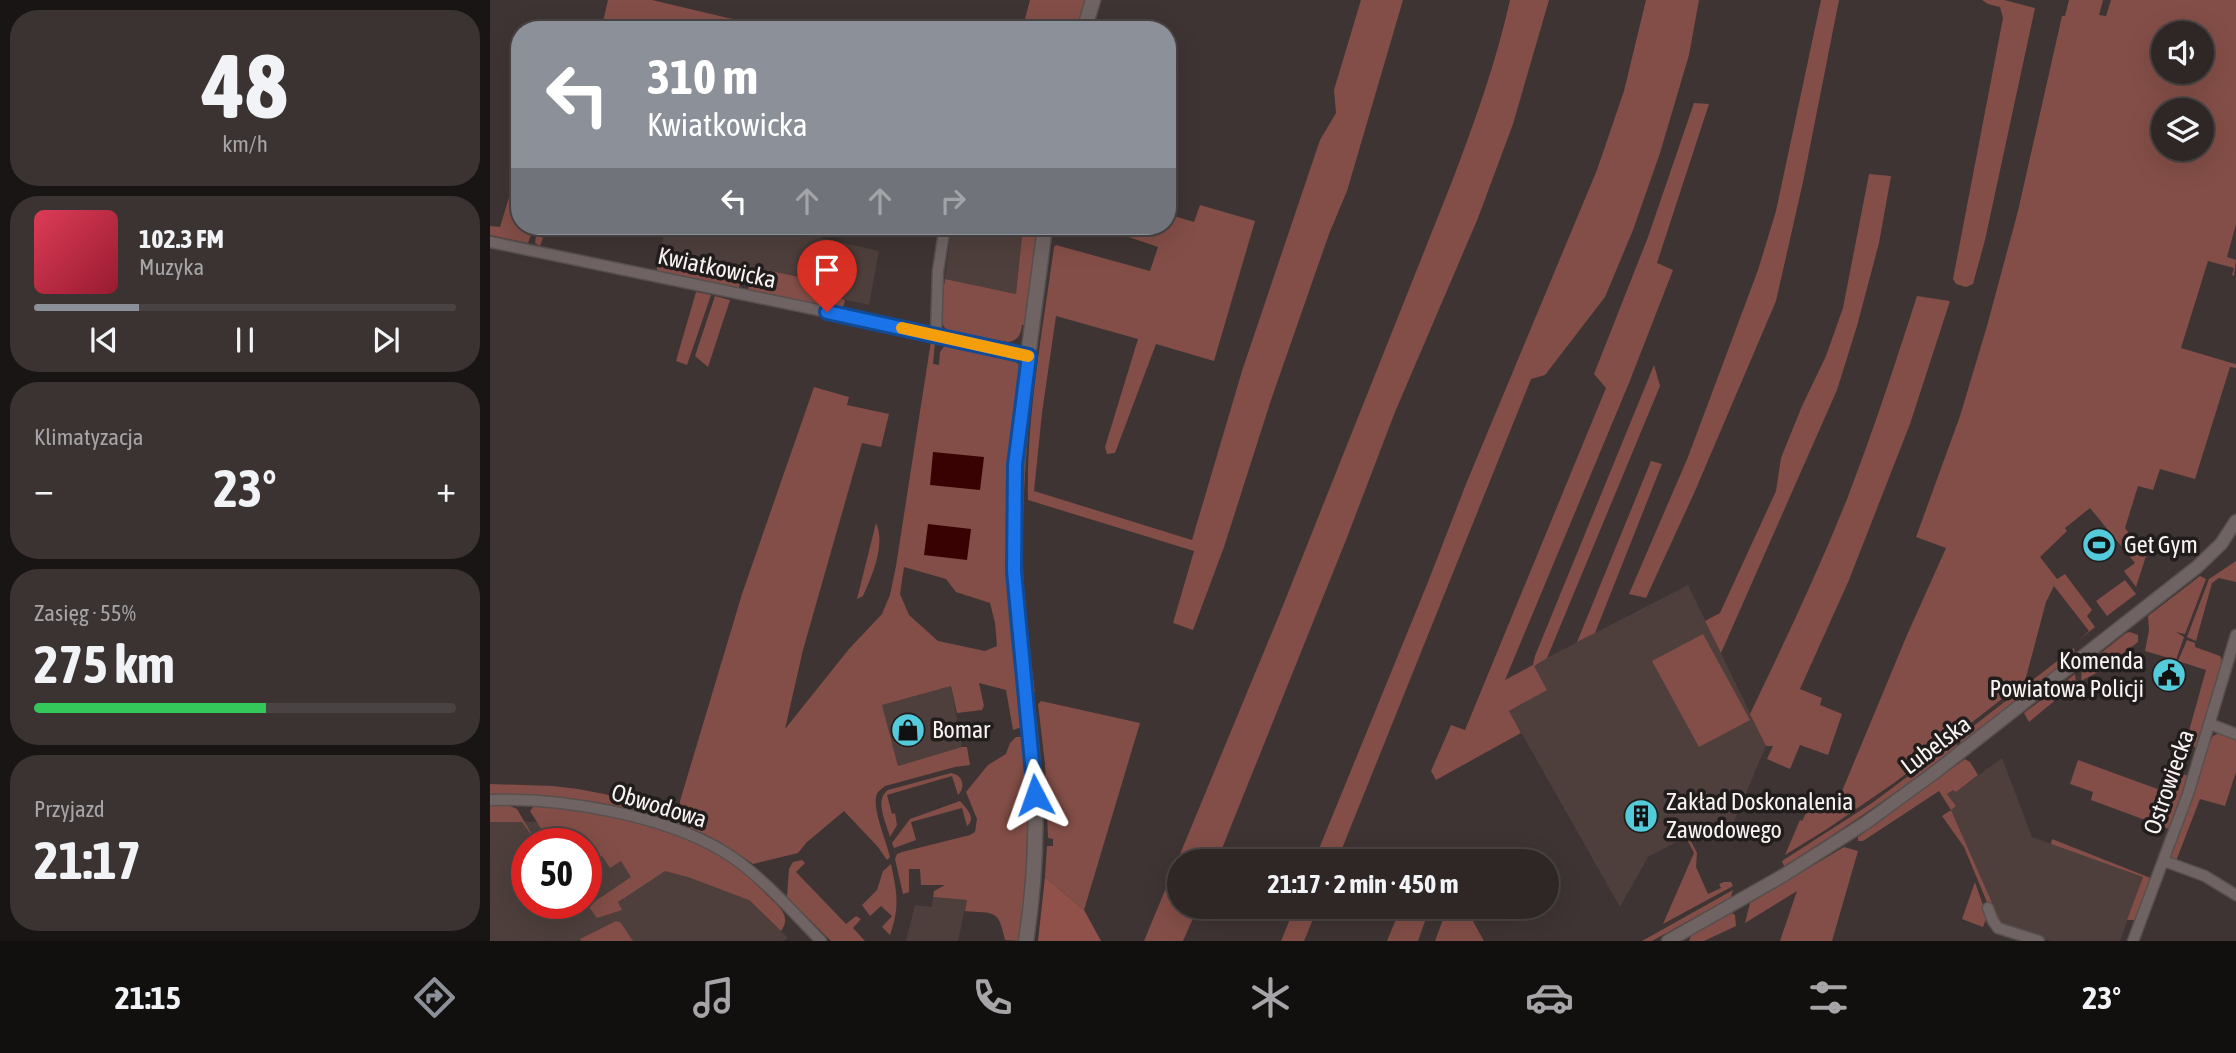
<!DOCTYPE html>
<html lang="pl">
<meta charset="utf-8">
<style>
body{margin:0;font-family:"Asap Condensed",sans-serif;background:#3a3332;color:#f1f3f6;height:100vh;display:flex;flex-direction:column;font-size:26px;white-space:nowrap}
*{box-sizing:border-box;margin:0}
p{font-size:23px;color:#a7a5a7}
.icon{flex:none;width:38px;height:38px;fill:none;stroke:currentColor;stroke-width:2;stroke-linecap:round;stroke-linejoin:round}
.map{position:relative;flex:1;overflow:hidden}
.side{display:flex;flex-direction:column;gap:10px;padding:10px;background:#191515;width:490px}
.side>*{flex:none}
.top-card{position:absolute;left:21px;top:21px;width:665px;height:214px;border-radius:28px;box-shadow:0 7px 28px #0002,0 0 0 2px #494443;background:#8c9099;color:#fff;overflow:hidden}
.tools{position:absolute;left:1661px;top:21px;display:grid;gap:14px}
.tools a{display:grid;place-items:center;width:63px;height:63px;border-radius:50%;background:#2e2726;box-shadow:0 7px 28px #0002,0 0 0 2px #494443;font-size:35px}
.speed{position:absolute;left:21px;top:828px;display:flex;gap:14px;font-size:35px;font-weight:700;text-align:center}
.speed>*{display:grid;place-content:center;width:91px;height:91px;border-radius:50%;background:#2e2726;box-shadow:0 7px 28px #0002,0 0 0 2px #494443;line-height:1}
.speed .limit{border:10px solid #d22;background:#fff;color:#111}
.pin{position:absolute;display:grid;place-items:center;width:60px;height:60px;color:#fff;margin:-72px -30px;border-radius:50% 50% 50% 0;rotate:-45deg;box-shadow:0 0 7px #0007}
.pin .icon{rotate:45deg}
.me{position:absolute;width:77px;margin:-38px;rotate:356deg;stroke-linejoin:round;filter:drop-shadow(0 0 5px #0008)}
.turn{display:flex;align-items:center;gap:24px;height:147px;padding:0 21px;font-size:32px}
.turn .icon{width:91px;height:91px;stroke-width:2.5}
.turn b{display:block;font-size:49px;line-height:60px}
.lanes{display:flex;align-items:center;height:66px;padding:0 21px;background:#0003;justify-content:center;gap:35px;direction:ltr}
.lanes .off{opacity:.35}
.big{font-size:52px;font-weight:700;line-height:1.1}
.side .tile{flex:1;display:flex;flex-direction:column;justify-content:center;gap:10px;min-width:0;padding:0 24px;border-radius:28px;background:#3a3332}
.side .dial{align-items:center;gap:0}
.dial b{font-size:91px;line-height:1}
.song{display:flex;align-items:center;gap:21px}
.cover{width:84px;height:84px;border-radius:10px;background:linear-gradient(135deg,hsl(350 70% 55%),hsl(350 70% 35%))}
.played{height:7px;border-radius:4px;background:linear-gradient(90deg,#8c9099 25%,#494443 25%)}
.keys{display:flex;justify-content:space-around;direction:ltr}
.heat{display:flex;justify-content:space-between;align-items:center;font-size:38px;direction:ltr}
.charge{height:10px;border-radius:5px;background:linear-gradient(90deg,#34c759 55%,#494443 0)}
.trip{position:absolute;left:677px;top:849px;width:392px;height:70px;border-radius:35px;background:#2e2726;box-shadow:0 7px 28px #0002,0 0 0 2px #494443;font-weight:700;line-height:70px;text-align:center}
.dock{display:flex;height:112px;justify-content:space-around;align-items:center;background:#12100f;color:#a7a5a7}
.dock .icon{width:49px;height:49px}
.dock .current{color:#8c9099}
.dock b{font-size:32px;color:#f1f3f6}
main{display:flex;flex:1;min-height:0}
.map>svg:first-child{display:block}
.built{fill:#4e3f3c;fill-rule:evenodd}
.green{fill:#834e47;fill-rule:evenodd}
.forest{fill:#8f5149}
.water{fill:#390202}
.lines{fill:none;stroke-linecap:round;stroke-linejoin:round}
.minor-casing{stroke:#57504e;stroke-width:13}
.tertiary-casing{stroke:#57504e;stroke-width:15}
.secondary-casing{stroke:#57504e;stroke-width:17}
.minor{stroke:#6f6463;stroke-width:10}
.tertiary{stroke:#6f6463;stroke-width:12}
.secondary{stroke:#6f6463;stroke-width:14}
.route-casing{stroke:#114b97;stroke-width:18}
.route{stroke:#1a73e8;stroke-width:12}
.slow{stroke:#f59e0b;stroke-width:12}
.labels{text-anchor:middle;stroke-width:7;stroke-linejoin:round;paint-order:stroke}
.street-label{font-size:24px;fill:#f9f3f2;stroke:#211d1c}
.poi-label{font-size:24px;fill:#f9f3f2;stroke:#211d1c;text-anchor:start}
</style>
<main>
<section class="side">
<div class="tile dial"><b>48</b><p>km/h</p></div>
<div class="tile">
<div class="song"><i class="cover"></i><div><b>102.3 FM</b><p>Muzyka</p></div></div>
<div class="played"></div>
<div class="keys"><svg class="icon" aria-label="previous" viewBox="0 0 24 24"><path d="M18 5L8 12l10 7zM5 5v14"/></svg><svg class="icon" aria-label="pause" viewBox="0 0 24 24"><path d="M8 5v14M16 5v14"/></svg><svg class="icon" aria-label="next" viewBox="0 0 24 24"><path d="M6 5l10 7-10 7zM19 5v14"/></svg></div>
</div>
<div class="tile"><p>Klimatyzacja</p>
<div class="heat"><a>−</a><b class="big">23°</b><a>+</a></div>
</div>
<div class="tile"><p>Zasięg · 55%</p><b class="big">275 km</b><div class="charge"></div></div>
<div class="tile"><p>Przyjazd</p><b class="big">21:17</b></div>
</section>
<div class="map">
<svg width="1746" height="941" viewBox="0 0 1746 941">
<rect width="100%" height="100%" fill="#3e3433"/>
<path class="built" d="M176 226H334L332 238 389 251 379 305 343 297 340 293V284L268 268 264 284 167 264Z
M461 226H533L526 294 455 279Z
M1198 585 1276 746 1236 840 1226 821 1158 857 1130 907 1019 711 1056 690 1043 665Z
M461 686 472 747 408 766 392 705Z
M1512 758 1542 837 1653 877 1630 941H1561L1511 923 1461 810 1466 806 1457 794 1463 789 1466 792Z
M18 821 46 822 246 888 298 938 293 941H0V822ZM37 844H96V903H37Z
M443 897 477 900 468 941H416L425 905 442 907Z"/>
<path class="green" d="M118 0H162L238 18 303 30H111Z
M540 0H596L587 30H532Z
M871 0H913L857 191 839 234 781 400 734 547 703 630 683 623 704 551 538 500C536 418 553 328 564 247L566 245 660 271 668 247 618 230 620 226H677V214L704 222 710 205 765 221 724 361 666 344 625 453 617 454 615 447 648 339 566 316 552 413 544 491 702 540 752 371 830 140 846 113 844 90Z
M1020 0H1059L1023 124 988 218 905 412 856 540 727 861H690V906L708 907 693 941H654L790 613 961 184C984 124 1006 63 1020 0Z
M1156 0H1209L1199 55 1170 153 1143 230 1115 297 1055 375 1041 379 847 861H824L938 582 976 484 1107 170 1134 91Z
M1331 0H1349L1313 182 1286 301 1205 491 1156 598 1139 594 1198 457 1268 270 1286 211Z
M1492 0H1514L1545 8 1495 240 1483 284 1476 287 1466 284 1463 279 1513 18 1510 7 1498 4Z
M1579 0H1613L1609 15 1616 16 1621 0H1746V224L1737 257 1746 260 1744 276 1742 275 1744 268 1718 261 1691 348 1745 364 1746 363V368L1740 367 1705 479 1670 469 1663 490 1648 486 1635 528 1656 556 1646 587 1634 571 1645 563 1600 508 1575 528 1577 531 1550 557 1567 579 1575 574 1602 610 1597 616 1605 627 1588 641 1599 631 1564 586 1556 602 1535 681 1404 783 1337 829 1295 855 1310 820 1312 821 1324 798 1345 808 1417 635 1456 548 1426 537 1470 416 1497 326 1528 211 1572 16H1575ZM1712 33V72H1673V33ZM1673 110H1712V149H1673Z
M1204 103 1219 104 1167 263 1183 270 1139 383 1015 680 1043 665 1045 656 1164 365 1170 386 1057 658 1044 666 1057 690 1019 711 1031 733 946 780 941 771 961 725 975 730 1116 388 1104 374 1158 237Z
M30 161V226H52L49 236 53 238 50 246 45 243 46 236 41 235 38 243 0 235V226L10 227Z
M1379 174 1401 176 1389 243 1367 326 1347 390 1231 653 1215 621 1230 613 1286 491 1291 458 1312 406 1336 356 1353 308Z
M533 226H549L535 325H532C531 334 528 341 518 342L462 331 461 333C443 323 453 297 455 279L526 294Z
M167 264 251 282 248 289 167 271Z
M268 268 341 284 340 293 343 296 355 300 352 311 258 291 259 283 264 284Z
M206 292 221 295 197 365 186 361Z
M225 296 240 300 218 367 205 356Z
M1427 296 1460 301 1420 424 1359 580 1310 689 1332 698 1330 705 1352 714 1338 755 1310 745 1300 769 1277 759 1283 746H1276L1260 714C1294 643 1328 572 1357 499 1383 432 1405 364 1427 296Z
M441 341 445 342 443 364 449 365 450 352 456 344 523 359 529 365 519 459 517 575 532 727 523 730 516 690 489 683 494 706 492 710 467 713 461 686 392 705 408 766 472 747H477L480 765 465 767 395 786C392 789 389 790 387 794 381 806 397 843 400 857L397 860 388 847 354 811 316 843 308 853 263 864C247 853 231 841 212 833 146 804 71 793 0 795V784L63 786 88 789 114 794 190 815V801L252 594 324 387 359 397 357 405 399 414 391 447 372 443 313 650 295 729 359 649 392 614 400 595 406 566ZM414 567 456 579 466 592 500 603 505 623 507 646 495 651 448 641 419 615 410 594Z
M545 371C537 434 532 496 533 559 533 604 540 649 545 693L543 691 531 562 532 475 541 385Z
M1161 461 1172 464 1105 633 1087 642Z
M386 523C396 544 382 576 373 596L367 599Z
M1746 561V582L1729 578 1722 583 1706 641 1697 637 1719 579Z
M1710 576 1716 579 1695 634 1686 632 1694 637 1686 660 1655 651 1659 630 1658 616Z
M1635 580 1646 594 1617 616 1606 601Z
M1640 632 1648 635V642L1612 670 1591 681 1592 668 1636 633Z
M1213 634 1260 720 1209 747 1162 661Z
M1697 640 1705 643V647L1730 656 1733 662 1708 748 1700 746 1701 740 1697 738 1716 670 1688 661Z
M1584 648 1585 654 1471 743 1468 738Z
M1585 674 1586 683 1539 722 1534 713Z
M551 701 650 723 594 910 555 877 557 846H563V839L558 838 555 764 548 704Z
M1731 732 1746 739V772L1735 806 1710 799 1686 861 1682 860 1680 854 1716 749 1723 736Z
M526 737H532L533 740C540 807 538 874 529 941L515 940C508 908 505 914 475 911L477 900 443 897 444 891 455 885H431L430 869H419V892L413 894 405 859 407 854 412 852 480 835 485 832 487 819 476 792 498 765 516 754 520 743Z
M1464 742 1468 746C1412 789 1354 829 1294 866L1292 861 1382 803Z
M1475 759 1480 762 1488 775 1466 792 1463 790 1457 794 1466 806 1461 810 1511 923 1561 941 1511 926 1504 919 1474 847 1452 816 1461 810 1449 791 1373 841H1368V837Z
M1588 760 1684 795 1691 773 1698 776 1682 830 1601 800 1603 792 1580 784Z
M461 773C473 775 476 787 468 795L462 776 397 795 402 814 405 813 407 825 400 837C396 822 384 800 398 790Z
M470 801C476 808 487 818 477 826L472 808 421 822 426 840 404 848 402 843 420 819Z
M16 804 27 809 47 843 32 822H0V806Z
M49 805C114 814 182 825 238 861 253 870 266 884 278 896 289 907 302 916 291 931L259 900 198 877 175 871 128 902 132 910 107 918 96 903V891L104 902 141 877 131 861 120 868 112 856 96 866V844L60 843 40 811 43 807Z
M1212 828 1215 834 1201 841 1207 853 1206 867 1218 894 1231 888 1229 884 1234 882H1241L1243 886 1173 924 1204 853 1196 837Z
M1562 839 1663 879 1646 920H1637L1653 877 1561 844Z
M1354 847 1368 851 1342 941H1290L1307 891 1255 923 1260 903Z
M312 860 315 863 306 872 356 924 366 916 371 919 363 928 375 941H341L297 897 299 869 303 862Z
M401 864C407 893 410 906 400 935L392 927 402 916 391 906 380 916 372 905 387 890 393 871Z
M1485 882 1497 917 1493 927 1472 919Z
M1243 890 1241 897 1162 941H1152Z
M958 906 975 907 994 941H945Z
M805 907H828L814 941H791Z
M911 907H940L928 941H897Z
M1242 913 1245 915 1246 926 1214 941H1199L1201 936Z
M126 921 131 923 143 941H91L90 939Z"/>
<path class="forest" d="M555 877 594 910 611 941H548Z"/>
<path class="water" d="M443 452 494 457 490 490 440 485Z
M438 524 481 529 477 560 434 555Z"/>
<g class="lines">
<g class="minor-casing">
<path id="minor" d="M0 242 463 338 539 356
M446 335 448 271 455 226
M1720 724 1746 734
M0 800C71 797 182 816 242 857 275 880 303 912 331 941
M1674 861 1715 876 1746 895
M1498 908 1503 921 1508 928 1549 941
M1643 941 1698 794 1746 635"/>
</g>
<g class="tertiary-casing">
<path id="tertiary" d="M1178 941 1294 875 1377 822 1444 773 1707 567 1731 544 1746 521"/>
</g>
<g class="secondary-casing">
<path id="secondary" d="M594 30 603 0
M536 941C545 883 548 824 543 766 538 701 526 636 524 570 521 454 541 340 555 226"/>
</g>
<use href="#minor" class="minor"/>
<use href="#tertiary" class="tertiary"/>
<use href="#secondary" class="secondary"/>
</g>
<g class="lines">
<g class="route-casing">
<path id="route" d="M337 312 539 356 525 465 524 571 545 795"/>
</g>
<use href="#route" class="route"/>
<path class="slow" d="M412 328 538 356"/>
</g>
<defs>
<g id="stadium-disc" transform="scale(1.75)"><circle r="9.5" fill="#53cbdb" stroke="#211d1c"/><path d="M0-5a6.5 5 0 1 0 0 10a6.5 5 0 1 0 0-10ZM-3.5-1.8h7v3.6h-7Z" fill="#111"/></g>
<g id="civic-disc" transform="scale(1.75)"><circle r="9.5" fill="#53cbdb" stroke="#211d1c"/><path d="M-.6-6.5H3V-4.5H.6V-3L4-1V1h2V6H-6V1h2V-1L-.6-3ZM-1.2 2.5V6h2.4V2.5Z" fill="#111"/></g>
<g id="shop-disc" transform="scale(1.75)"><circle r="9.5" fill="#53cbdb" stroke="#211d1c"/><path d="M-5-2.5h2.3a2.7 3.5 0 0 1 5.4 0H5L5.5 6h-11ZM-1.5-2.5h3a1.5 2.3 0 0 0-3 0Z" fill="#111"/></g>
<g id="building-disc" transform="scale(1.75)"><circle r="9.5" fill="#53cbdb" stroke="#211d1c"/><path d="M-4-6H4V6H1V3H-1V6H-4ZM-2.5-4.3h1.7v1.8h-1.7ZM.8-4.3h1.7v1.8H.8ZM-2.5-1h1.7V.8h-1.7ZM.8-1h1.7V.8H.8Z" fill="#111"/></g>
</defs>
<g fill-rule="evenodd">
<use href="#stadium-disc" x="1609" y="545"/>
<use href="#civic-disc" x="1679" y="675"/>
<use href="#shop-disc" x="418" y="730"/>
<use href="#building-disc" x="1151" y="816"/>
</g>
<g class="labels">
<g class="street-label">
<text transform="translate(227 268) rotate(12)" y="8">Kwiatkowicka</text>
<text transform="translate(1446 745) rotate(-37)" y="8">Lubelska</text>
<text transform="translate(1679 782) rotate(-71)" y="8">Ostrowiecka</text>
<text transform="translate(169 806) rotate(17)" y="8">Obwodowa</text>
</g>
<g class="poi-label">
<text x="1634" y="553">Get Gym</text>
<text x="1654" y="669" text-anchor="end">Komenda<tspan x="1654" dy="28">Powiatowa Policji</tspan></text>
<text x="442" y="738">Bomar</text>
<text x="1176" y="810">Zakład Doskonalenia<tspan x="1176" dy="28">Zawodowego</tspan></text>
</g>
</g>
</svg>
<div class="tools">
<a><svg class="icon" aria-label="sound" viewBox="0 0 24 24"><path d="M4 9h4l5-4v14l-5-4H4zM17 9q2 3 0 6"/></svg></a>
<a><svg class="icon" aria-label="layers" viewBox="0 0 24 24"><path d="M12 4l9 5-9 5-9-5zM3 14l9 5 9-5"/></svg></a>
</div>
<div class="speed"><div class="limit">50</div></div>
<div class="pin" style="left:337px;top:312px;background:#d93025"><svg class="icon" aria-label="arrive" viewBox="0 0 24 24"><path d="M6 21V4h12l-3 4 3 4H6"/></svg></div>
<svg class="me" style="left:545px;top:795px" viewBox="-20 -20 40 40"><path d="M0-17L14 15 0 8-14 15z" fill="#1a73e8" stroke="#fff" stroke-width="4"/></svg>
<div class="trip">21:17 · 2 min · 450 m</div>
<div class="top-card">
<div class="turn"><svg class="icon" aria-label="left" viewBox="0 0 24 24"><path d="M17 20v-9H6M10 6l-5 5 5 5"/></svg><div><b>310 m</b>Kwiatkowicka</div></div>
<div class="lanes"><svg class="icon" aria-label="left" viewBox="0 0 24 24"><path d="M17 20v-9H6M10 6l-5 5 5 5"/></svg><svg class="icon off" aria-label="ahead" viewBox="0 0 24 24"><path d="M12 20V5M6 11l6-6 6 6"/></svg><svg class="icon off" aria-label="ahead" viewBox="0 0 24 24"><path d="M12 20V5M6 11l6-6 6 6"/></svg><svg class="icon off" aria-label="right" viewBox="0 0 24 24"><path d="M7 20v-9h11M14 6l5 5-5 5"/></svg></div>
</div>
</div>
</main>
<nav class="dock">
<b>21:15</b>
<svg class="icon current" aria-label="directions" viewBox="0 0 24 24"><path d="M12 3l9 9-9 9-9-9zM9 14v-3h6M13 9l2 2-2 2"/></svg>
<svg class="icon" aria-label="music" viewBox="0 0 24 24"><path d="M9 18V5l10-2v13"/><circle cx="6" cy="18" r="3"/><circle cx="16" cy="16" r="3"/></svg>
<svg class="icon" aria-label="phone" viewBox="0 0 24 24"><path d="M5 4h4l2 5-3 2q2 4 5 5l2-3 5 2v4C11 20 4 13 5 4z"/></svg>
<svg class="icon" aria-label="climate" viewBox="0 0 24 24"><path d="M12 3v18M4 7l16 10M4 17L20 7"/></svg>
<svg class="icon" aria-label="car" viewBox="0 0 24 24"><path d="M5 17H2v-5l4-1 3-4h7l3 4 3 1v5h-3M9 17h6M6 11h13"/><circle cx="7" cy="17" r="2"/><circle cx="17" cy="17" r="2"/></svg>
<svg class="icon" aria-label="filters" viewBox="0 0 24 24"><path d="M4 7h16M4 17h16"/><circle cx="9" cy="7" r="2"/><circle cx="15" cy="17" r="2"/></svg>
<b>23°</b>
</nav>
